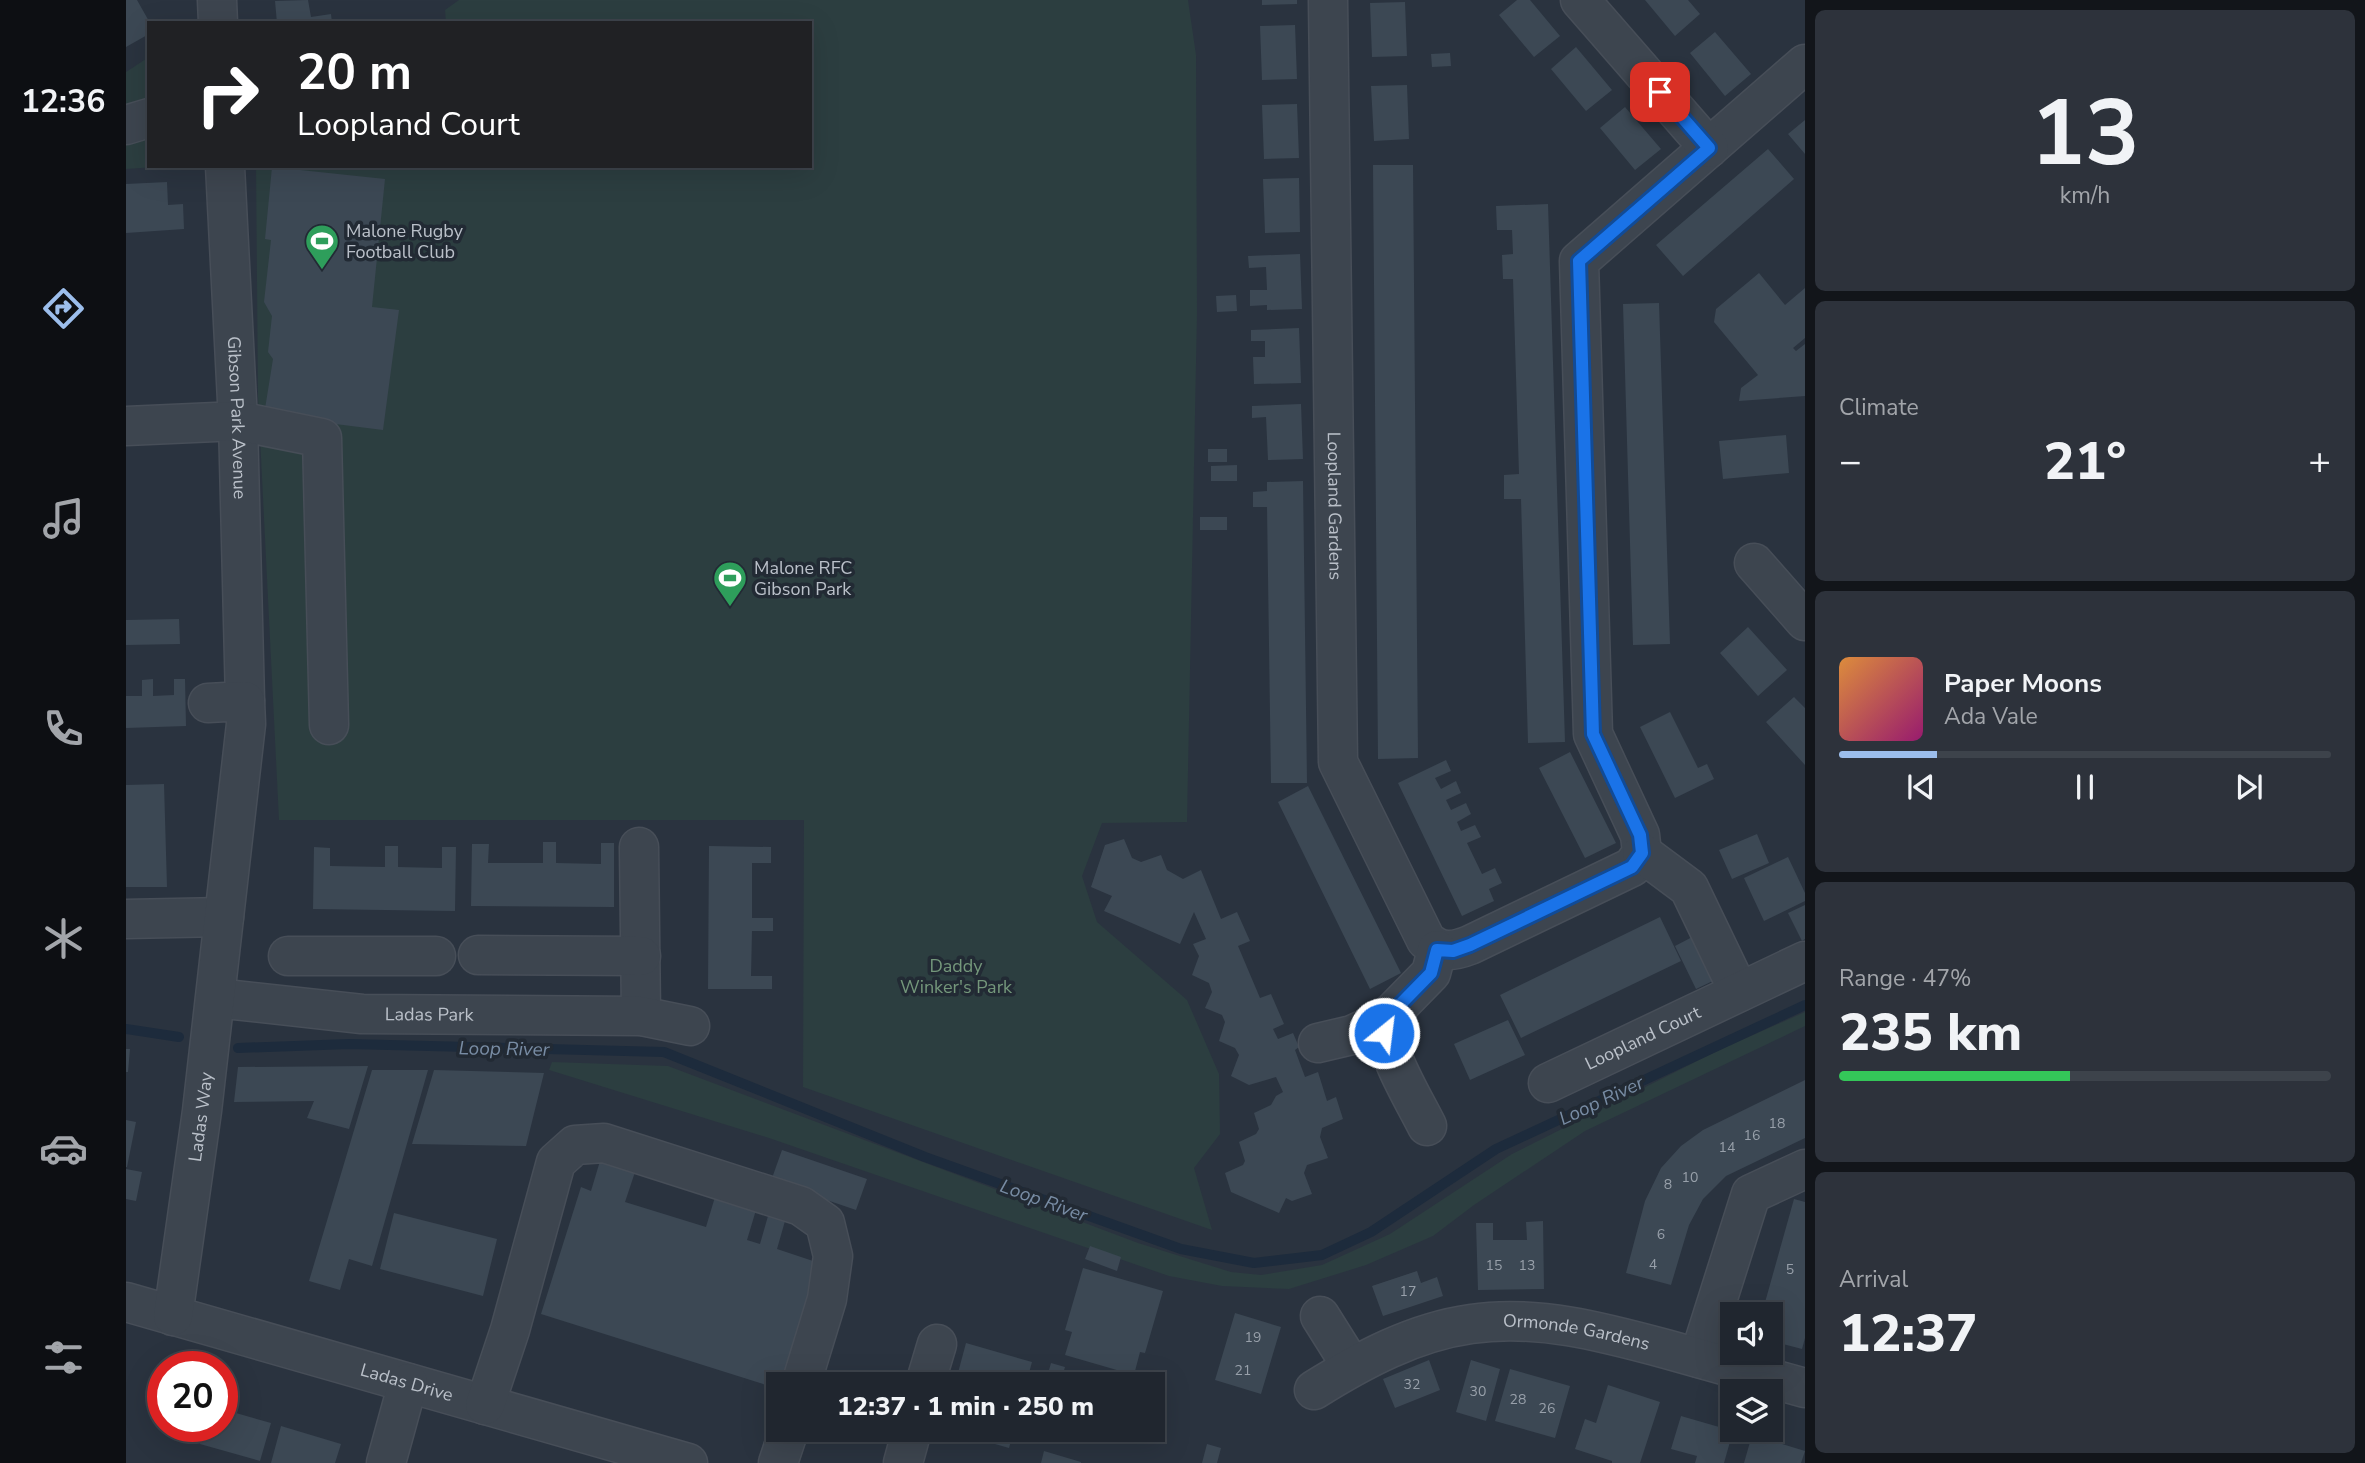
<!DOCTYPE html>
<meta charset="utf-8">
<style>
body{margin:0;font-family:"Nunito Sans",sans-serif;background:#2d323b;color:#f1f3f6;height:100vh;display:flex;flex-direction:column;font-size:26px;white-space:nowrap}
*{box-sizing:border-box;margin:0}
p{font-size:23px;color:#a2a5aa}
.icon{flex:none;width:38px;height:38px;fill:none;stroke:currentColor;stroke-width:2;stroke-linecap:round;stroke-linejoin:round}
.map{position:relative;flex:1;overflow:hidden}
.details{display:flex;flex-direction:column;gap:10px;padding:10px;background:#12151a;width:560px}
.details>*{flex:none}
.banner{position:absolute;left:21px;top:21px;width:665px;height:147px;border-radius:0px;box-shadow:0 7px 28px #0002,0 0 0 2px #3d434b;background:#202124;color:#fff;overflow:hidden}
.tools{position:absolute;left:1594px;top:1302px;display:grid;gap:14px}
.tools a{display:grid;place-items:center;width:63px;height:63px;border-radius:0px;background:#20262f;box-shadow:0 7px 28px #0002,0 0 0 2px #3d434b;font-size:35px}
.speed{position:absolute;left:21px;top:1351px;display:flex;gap:14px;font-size:35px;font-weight:700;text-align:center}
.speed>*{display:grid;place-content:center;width:91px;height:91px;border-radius:50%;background:#20262f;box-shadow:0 7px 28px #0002,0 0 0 2px #3d434b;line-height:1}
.speed .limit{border:10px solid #d22;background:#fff;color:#111}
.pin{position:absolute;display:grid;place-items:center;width:60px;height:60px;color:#fff;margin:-30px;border-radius:14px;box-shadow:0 4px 10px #0006}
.me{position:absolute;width:77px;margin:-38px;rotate:29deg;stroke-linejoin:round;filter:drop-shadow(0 0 5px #0008)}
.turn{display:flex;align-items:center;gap:24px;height:147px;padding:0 35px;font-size:32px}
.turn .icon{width:91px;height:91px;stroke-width:2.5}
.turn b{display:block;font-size:49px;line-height:60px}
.big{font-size:52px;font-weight:800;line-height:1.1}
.details .widget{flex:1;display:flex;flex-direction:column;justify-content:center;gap:10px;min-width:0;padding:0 24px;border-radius:10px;background:#2d323b}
.details .dial{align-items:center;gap:0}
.dial b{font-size:91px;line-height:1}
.song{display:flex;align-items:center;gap:21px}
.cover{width:84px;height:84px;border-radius:10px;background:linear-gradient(135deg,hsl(30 70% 55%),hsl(320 70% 35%))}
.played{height:7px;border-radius:4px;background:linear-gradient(90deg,#9cbeec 20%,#3d434b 20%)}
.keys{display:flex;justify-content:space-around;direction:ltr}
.heat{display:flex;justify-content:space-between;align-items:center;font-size:38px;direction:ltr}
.charge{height:10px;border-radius:5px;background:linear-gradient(90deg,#34c759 47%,#3d434b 0)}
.trip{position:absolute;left:640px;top:1372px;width:399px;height:70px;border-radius:0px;background:#20262f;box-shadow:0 7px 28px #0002,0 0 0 2px #3d434b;font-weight:800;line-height:70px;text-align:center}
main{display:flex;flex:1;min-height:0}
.dock{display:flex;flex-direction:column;width:126px;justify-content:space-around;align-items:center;background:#0d0f13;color:#a2a5aa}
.dock .icon{width:49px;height:49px}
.dock .on{color:#9cbeec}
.dock b{font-size:32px;color:#f1f3f6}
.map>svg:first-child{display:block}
.green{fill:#2c3e40}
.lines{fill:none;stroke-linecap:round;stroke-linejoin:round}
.stream{stroke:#1d2b3c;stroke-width:10}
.building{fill:#3c4854}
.minor-casing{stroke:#474e58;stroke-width:41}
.minor{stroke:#3d454f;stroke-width:38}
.route-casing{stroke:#114b97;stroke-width:18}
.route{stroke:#1a73e8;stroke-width:12}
.labels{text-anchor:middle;stroke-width:7;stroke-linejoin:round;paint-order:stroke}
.number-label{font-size:14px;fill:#98a0aa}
.poi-label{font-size:18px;fill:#bac0c9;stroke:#222a34;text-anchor:start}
.street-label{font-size:18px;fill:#bac0c9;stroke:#222a34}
.park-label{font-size:18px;fill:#74977b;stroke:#222a34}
.water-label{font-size:19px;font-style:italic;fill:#788ca4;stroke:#222a34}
</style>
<main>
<nav class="dock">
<b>12:36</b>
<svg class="icon on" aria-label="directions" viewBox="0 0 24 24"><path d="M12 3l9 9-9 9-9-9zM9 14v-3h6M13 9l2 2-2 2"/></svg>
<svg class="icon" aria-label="music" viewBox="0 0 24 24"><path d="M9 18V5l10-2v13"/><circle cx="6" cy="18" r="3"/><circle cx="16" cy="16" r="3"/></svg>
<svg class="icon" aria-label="phone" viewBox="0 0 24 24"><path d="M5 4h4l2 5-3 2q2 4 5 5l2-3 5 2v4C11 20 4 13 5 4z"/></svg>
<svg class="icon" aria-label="climate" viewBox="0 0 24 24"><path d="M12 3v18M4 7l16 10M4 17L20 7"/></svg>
<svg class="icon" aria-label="car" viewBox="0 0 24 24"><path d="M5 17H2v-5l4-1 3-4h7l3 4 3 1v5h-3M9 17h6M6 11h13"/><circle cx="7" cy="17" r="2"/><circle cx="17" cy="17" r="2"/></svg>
<svg class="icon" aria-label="filters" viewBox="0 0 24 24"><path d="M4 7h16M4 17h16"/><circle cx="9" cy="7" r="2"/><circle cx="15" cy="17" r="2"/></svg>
</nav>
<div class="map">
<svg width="1679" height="1463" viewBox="0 0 1679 1463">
<rect width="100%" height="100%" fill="#2a333f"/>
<path class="green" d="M333 0H1062L1070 55 1071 313 1061 822 976 823 956 876 971 922 1061 1000 1093 1074 1094 1134 1068 1168 1086 1230 677 1087 678 820H153L132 397 130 166H684V23H320L319 10Z
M23 57V166H44L0 169V72Z
M1679 1012V1026L1459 1131 1348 1205 1307 1236 1240 1265 1163 1289 1096 1286 1043 1276 643 1138 423 1070 426 1062 542 1066 1012 1243 1105 1272 1135 1275 1196 1265 1264 1234 1386 1154 1593 1050Z"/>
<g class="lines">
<path class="stream" d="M0 1029 53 1037
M112 1048 223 1044 538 1052 799 1157 1055 1249 1128 1263 1196 1255 1245 1232 1370 1149 1679 1005"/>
</g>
<path class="building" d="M0 0H11L24 23 23 34 0 47Z
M182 0 185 17 205 14 206 23H151L149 1Z
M1136 0H1171V4L1136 5Z
M1391 0H1404L1434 36 1408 57 1373 15Z
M1519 0H1562L1574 14 1549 36Z
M1279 2 1281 56 1246 57 1244 3Z
M1169 25 1171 79 1136 80 1134 26Z
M1589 32 1625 74 1599 96 1564 53Z
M1450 47 1486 90 1460 111 1425 69Z
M1324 53 1325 66 1306 67 1305 54Z
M1281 85 1283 139 1248 141 1245 86Z
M1171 104 1173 158 1138 159 1136 105Z
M1499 107 1535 149 1509 170 1474 128Z
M1679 120V154L1662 134Z
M1642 149 1668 179 1557 276 1530 245Z
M1247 165H1287L1292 758 1252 759Z
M146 167 259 179 246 307 273 310 257 430 138 415 147 359 142 352 146 316 138 302 145 240 139 239Z
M1173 178 1174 232 1139 233 1137 179Z
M41 182 42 205 57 204 58 229 0 233V184Z
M1422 204 1439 742 1402 743 1395 499H1378V475L1393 474 1387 279H1377L1376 255 1387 254 1386 230H1371L1370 206Z
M1174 254 1176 309 1141 310V305L1124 306V290H1141L1140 267 1123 268 1122 256Z
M1633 273 1659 305 1679 288V338L1667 348 1670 351 1679 344V396L1613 401 1615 388 1632 375 1588 322 1590 309Z
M1110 295 1111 311 1091 312 1090 296Z
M1533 303 1544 644 1507 645 1497 304Z
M1173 328 1175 383 1128 384 1127 357H1139V341H1125V330Z
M1175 404 1177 459 1142 460 1140 417 1126 418V406Z
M1660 435 1663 473 1597 479 1593 441Z
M1082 449H1101V462H1082Z
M1111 465V481H1085V466Z
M1177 481 1181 783H1145L1141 507H1127V492L1141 491V482Z
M1074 517H1101V530H1074Z
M53 619 54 644 0 645V620Z
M1622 627 1661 670 1632 696 1594 653Z
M27 679V696L48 695V679H59L60 726 0 728V696H16V680Z
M1668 697 1679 708V765L1640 722Z
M1544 712 1572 768 1581 764 1588 779 1549 798 1514 727Z
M1444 752 1490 843 1459 858 1413 768Z
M1320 760 1325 771 1309 778 1315 789 1330 781 1335 793 1320 800 1325 810 1340 803 1345 814 1331 822 1335 831 1349 825 1355 837 1341 843 1356 874 1369 868 1376 883 1363 889 1368 901 1336 916 1272 783Z
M38 784 41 887H0V785Z
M1182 786 1275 973 1244 989 1152 802Z
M1631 834 1643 863 1606 879 1593 850Z
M998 839 1006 858 1015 862 1035 855 1041 870 1057 879 1075 870 1095 919 1111 912 1124 941 1112 946 1134 998 1145 994 1158 1024 1147 1029 1152 1039 1167 1033 1173 1047 1169 1050 1179 1077 1192 1072 1201 1101 1210 1097 1217 1119 1196 1128 1194 1137 1202 1158 1181 1165 1178 1173 1186 1194 1166 1201 1160 1198 1153 1213 1105 1192 1099 1173 1117 1165 1119 1161 1113 1142 1130 1134 1133 1129 1128 1113 1145 1105 1150 1096 1157 1092 1150 1077 1123 1085 1105 1076 1113 1055 1109 1048 1093 1041 1099 1022 1096 1015 1079 1008 1086 992 1083 983 1066 975 1073 956 1067 944 1080 939 1068 912 1054 944 978 911 986 896 965 887 979 845Z
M417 842H430V863L475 864V843H488V907L345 906 346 844H363L362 863H417Z
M259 846H272V867L316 868V847H330L329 911 187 909 188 847 204 848V866L259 867Z
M583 846 645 847V863H626V918H647V931H626L625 976H646V989H582Z
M1662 857 1679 893V901L1638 921 1618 878Z
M1679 905V939L1676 941 1662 913Z
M1534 917 1555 961 1395 1038 1374 995Z
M1572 934 1593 978 1570 989 1549 946Z
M1382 1020 1399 1055 1344 1080 1328 1044Z
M0 1049H4L2 1072H0Z
M242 1066 223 1129 181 1118 188 1101 108 1102 112 1067Z
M246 1070H302L246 1266 223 1259 214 1290 183 1281Z
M308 1070 418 1073 400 1146 286 1144Z
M1679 1080V1138L1600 1176 1577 1199 1563 1225 1545 1285 1500 1273 1519 1201 1535 1168 1555 1146 1577 1130Z
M0 1120 10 1122 1 1167H0Z
M656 1150 741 1179 730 1210 645 1181Z
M474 1161 509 1172 499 1202 580 1227 589 1197 630 1210 621 1240 634 1244 642 1216 659 1221 651 1249 699 1265 662 1384H653V1389L415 1314 455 1187 465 1191Z
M0 1169 16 1172 10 1201 0 1199Z
M1668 1199 1679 1202V1338L1676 1349 1645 1341V1314H1643L1645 1308 1638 1306Z
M268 1213 371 1239 357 1296 254 1269Z
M1417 1221 1418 1289 1352 1290 1350 1223H1367V1240H1401L1400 1222Z
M964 1246 995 1257 991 1271 959 1259Z
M957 1268 1037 1291 1019 1353 1014 1352 1008 1375 939 1355 946 1332 939 1330Z
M1291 1271 1295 1283 1311 1277 1317 1296 1257 1316 1246 1286Z
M1109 1313 1155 1327 1135 1394 1089 1380Z
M840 1343 906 1362 900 1384H829Z
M1303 1360 1314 1390 1269 1408 1257 1379Z
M1345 1360 1374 1369 1360 1421 1330 1412Z
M925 1363 939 1367 934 1384H919Z
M1384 1369 1444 1386 1429 1438 1369 1421Z
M1482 1385 1534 1402 1514 1463H1486V1461L1449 1449 1459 1419 1470 1423Z
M96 1409 145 1423 134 1461 74 1444 79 1426H96Z
M1555 1416 1607 1431 1598 1463H1569L1571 1456 1545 1449Z
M155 1426 215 1444 209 1463H145Z
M820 1430H888L883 1448Z
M983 1430H997L995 1436 982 1432Z
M1626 1435 1679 1451 1675 1463H1618Z
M1081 1444 1095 1448 1091 1463H1076Z
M918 1451 955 1462V1463H915Z"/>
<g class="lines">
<g class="minor-casing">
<g id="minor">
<path d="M91 0 92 23"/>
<path id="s1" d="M1202 0 1212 762 1300 940C1315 953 1326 952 1344 945L1506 867 1516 853 1514 835 1467 734 1453 261 1679 64"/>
<path d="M1454 0 1583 148"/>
<path d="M0 125 23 118"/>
<path id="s2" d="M99 166 112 421 119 701"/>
<path d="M0 426 112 421 196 438 203 725"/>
<path d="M1628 563 1679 621"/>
<path d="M513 847 515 1016"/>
<path d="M1516 853 1563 888 1613 992"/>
<path d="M0 919 98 917"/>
<path d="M352 955 515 956"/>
<path d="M162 956H310"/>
<path id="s3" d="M90 998 236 1014 515 1016 564 1026"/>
<path d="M1259 1020C1257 1050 1287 1098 1301 1126"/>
<path d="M1192 1043 1226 1035 1259 1020 1305 973 1311 950"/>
<path id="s4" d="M1422 1083 1679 961"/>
<path id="s5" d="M0 1302 562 1463"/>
<path id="s6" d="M47 1316 76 1111 120 724 119 701 82 703"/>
<path d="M1194 1316 1226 1367"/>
<path d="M1573 1358 1625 1194 1679 1169"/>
<path d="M799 1384 811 1344"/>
<path id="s7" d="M1188 1390C1236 1360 1288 1332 1345 1324 1410 1314 1477 1332 1540 1349 1586 1362 1633 1375 1679 1388"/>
<path d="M359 1405 384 1330 430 1162 449 1145 478 1143 675 1206 699 1223 707 1256 701 1299 675 1384"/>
<path d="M260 1463 282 1383"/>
<path d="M652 1463 663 1430"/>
<path d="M777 1463 786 1430"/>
</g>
</g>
<use href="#minor" class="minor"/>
</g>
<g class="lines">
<g class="route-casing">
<path id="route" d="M1258 1033 1259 1020 1305 973 1311 950 1327 951 1344 945 1506 867 1516 853 1514 835 1467 734 1453 261 1583 148 1534 92"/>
</g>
<use href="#route" class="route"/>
</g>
<defs>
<g id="stadium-pin" transform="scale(1.75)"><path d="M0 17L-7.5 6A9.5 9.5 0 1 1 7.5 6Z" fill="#2e9e5b" stroke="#222a34"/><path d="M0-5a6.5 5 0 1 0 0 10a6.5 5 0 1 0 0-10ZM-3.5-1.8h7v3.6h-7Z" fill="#fff"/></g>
</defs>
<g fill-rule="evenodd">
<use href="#stadium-pin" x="196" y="241"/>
<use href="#stadium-pin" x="604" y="578"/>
</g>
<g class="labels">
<g class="number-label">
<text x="1651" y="1128">18</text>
<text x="1626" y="1140">16</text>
<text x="1601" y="1152">14</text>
<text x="1564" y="1182">10</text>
<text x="1542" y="1189">8</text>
<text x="1535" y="1239">6</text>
<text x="1527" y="1269">4</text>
<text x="1368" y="1270">15</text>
<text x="1401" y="1270">13</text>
<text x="1664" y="1274">5</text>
<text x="1282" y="1296">17</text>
<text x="1127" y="1342">19</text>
<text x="1117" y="1375">21</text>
<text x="1286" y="1389">32</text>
<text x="1352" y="1396">30</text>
<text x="1392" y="1404">28</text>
<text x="1421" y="1413">26</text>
</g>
<g class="poi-label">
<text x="220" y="237">Malone Rugby<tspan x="220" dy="21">Football Club</tspan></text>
<text x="628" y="574">Malone RFC<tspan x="628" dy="21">Gibson Park</tspan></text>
</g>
<g class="street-label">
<text dy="6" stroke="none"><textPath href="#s2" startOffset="252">Gibson Park Avenue</textPath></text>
<text dy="6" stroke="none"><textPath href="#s1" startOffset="506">Loopland Gardens</textPath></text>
<text dy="6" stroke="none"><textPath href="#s3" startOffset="214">Ladas Park</textPath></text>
<text dy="6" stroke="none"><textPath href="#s4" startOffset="105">Loopland Court</textPath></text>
<text dy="6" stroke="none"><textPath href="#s6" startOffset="201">Ladas Way</textPath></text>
<text dy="6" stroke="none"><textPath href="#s7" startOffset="278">Ormonde Gardens</textPath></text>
<text dy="6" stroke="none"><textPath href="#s5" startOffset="292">Ladas Drive</textPath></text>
</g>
<g class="park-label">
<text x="830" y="972">Daddy<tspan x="830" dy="21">Winker's Park</tspan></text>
</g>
<g class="water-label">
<text transform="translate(378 1048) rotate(1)" y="7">Loop River</text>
<text transform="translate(1475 1100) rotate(-25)" y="7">Loop River</text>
<text transform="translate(918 1200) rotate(20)" y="7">Loop River</text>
</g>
</g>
</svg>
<div class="tools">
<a><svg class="icon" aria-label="sound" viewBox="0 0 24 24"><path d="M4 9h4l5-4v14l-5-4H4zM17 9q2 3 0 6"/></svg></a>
<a><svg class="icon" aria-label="layers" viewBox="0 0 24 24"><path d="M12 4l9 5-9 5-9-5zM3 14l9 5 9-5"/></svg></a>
</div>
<div class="speed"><div class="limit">20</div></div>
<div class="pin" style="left:1534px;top:92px;background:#d93025"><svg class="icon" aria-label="arrive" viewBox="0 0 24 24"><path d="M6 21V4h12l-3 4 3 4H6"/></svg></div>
<svg class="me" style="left:1258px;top:1033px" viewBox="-20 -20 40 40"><circle r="17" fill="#1a73e8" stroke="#fff" stroke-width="3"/><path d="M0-11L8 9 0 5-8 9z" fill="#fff"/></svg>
<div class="trip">12:37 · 1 min · 250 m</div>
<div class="banner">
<div class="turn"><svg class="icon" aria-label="right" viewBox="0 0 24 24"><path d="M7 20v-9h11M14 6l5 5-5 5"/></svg><div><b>20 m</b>Loopland Court</div></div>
</div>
</div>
<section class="details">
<div class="widget dial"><b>13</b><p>km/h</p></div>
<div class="widget"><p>Climate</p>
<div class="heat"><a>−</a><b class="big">21°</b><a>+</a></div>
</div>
<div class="widget">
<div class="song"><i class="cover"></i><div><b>Paper Moons</b><p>Ada Vale</p></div></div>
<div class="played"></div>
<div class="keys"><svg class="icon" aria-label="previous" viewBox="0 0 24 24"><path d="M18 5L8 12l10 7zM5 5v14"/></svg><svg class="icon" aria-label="pause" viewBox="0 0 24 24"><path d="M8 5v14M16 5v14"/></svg><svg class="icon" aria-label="next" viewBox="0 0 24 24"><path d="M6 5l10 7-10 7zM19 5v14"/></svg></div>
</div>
<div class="widget"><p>Range · 47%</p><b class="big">235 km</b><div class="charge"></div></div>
<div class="widget"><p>Arrival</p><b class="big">12:37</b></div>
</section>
</main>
